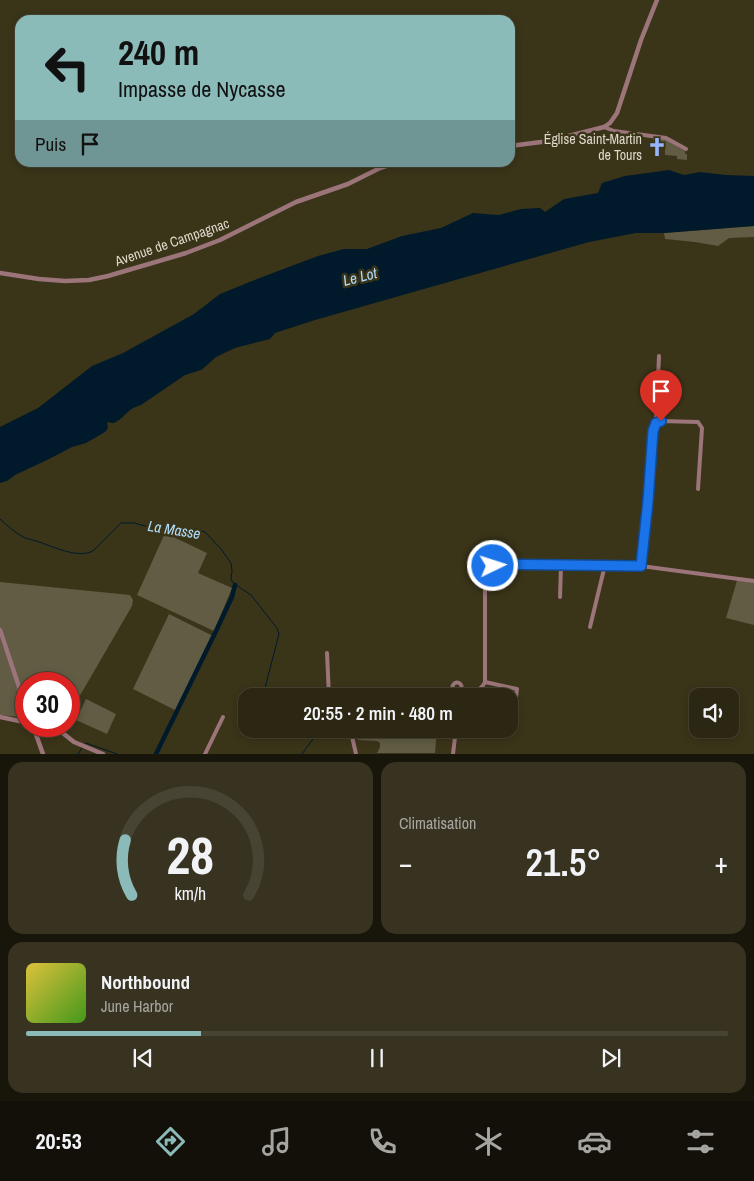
<!DOCTYPE html>
<html lang="fr">
<meta charset="utf-8">
<style>
body{margin:0;font-family:"Archivo Narrow",sans-serif;background:#383321;color:#f1f3f6;height:100vh;display:flex;flex-direction:column;font-size:19px;white-space:nowrap}
*{box-sizing:border-box;margin:0}
p{font-size:16px;color:#a6a5a0}
.icon{flex:none;width:28px;height:28px;fill:none;stroke:currentColor;stroke-width:2;stroke-linecap:round;stroke-linejoin:round}
.map{position:relative;height:754px;overflow:hidden}
.sheet{display:flex;flex-direction:column;gap:8px;padding:8px;background:#18150a;flex:1}
.sheet>*{flex:none}
.hud{position:absolute;left:15px;top:15px;width:500px;height:152px;border-radius:15px;box-shadow:0 2px 8px #0003,0 0 0 1px #484433;background:#8bbbb9;color:#111;overflow:hidden}
.buttons{position:absolute;left:689px;top:688px;display:grid;gap:10px}
.buttons a{display:grid;place-items:center;width:50px;height:50px;border-radius:10px;background:#2c2713;box-shadow:0 2px 8px #0003,0 0 0 1px #484433;font-size:25px}
.speed{position:absolute;left:15px;top:672px;display:flex;gap:10px;font-size:25px;font-weight:700;text-align:center}
.speed>*{display:grid;place-content:center;width:65px;height:65px;border-radius:50%;background:#2c2713;box-shadow:0 2px 8px #0003,0 0 0 1px #484433;line-height:1}
.speed .limit{border:8px solid #d22;background:#fff;color:#111}
.pin{position:absolute;display:grid;place-items:center;width:42px;height:42px;color:#fff;margin:-51px -21px;border-radius:50% 50% 50% 0;rotate:-45deg;box-shadow:0 0 5px #0007}
.pin .icon{rotate:45deg}
.me{position:absolute;width:55px;margin:-28px;rotate:86deg;stroke-linejoin:round;filter:drop-shadow(0 0 4px #0008)}
.turn{display:flex;align-items:center;gap:18px;height:105px;padding:0 20px;font-size:22px}
.turn .icon{width:65px;height:65px;stroke-width:2.5}
.turn b{display:block;font-size:35px;line-height:42px}
.then{display:flex;align-items:center;height:48px;padding:0 20px;background:#0003;gap:10px;font-size:19px}
.big{font-size:38px;font-weight:600;line-height:1.1}
.sheet .widget{flex:1;display:flex;flex-direction:column;justify-content:center;gap:8px;min-width:0;padding:0 18px;border-radius:15px;background:#383321}
.sheet .dial{align-items:center;gap:0}
.dial svg{height:130px;overflow:visible;fill:none;stroke:#484433;stroke-width:7;stroke-linecap:round;text-anchor:middle}
.dial text{fill:#f1f3f6;stroke:none}
.song{display:flex;align-items:center;gap:15px}
.cover{width:60px;height:60px;border-radius:8px;background:linear-gradient(135deg,hsl(50 70% 55%),hsl(100 70% 35%))}
.played{height:5px;border-radius:2px;background:linear-gradient(90deg,#8bbbb9 25%,#484433 25%)}
.keys{display:flex;justify-content:space-around;direction:ltr}
.heat{display:flex;justify-content:space-between;align-items:center;font-size:28px;direction:ltr}
.sheet .tiles{flex:1;display:grid;gap:8px;grid-template-columns:1fr 1fr}
.widget:last-child{grid-column:span 2}
.trip{position:absolute;left:238px;top:688px;width:280px;height:50px;border-radius:15px;background:#2c2713;box-shadow:0 2px 8px #0003,0 0 0 1px #484433;font-weight:600;line-height:50px;text-align:center}
.tab-bar{display:flex;height:80px;justify-content:space-around;align-items:center;background:#121008;color:#a6a5a0}
.tab-bar .icon{width:35px;height:35px}
.tab-bar .selected{color:#8bbbb9}
.tab-bar b{font-size:22px;color:#f1f3f6}
.map>svg:first-child{display:block}
.green{fill:#615c43}
.water{fill:#001a2b}
.lines{fill:none;stroke-linecap:round;stroke-linejoin:round}
.stream{stroke:#001a2b;stroke-width:1}
.canal{stroke:#001a2b;stroke-width:4.5}
.minor{stroke:#9b7579;stroke-width:4}
.tertiary{stroke:#9b7579;stroke-width:4.5}
.route-casing{stroke:#114b97;stroke-width:12}
.route{stroke:#1a73e8;stroke-width:9}
.labels{text-anchor:middle;stroke-width:5;stroke-linejoin:round;paint-order:stroke}
.poi-label{font-size:14px;fill:#dcd9c9;stroke:#3a3419;text-anchor:end}
.street-label{font-size:14px;fill:#dcd9c9;stroke:#3a3419}
.water-label{font-size:15px;font-style:italic;fill:#b1defb;stroke:#3a3419}
</style>
<div class="map">
<svg width="754" height="754" viewBox="0 0 754 754">
<rect width="100%" height="100%" fill="#3a3419"/>
<path class="green" d="M653 138 666 139 685 151V154H687V160L677 159V156L665 155V145H653Z
M754 226V237L729 238 718 246 695 242 665 239 664 233 728 228Z
M165 533 207 553 198 573 232 588 214 631 137 595Z
M738 577 754 579V625L726 618Z
M0 582 130 595 133 600 132 606 71 711 69 710V684H26V708L0 630Z
M169 614 213 636 177 711 133 689Z
M0 637 25 711 24 714 19 717 0 715Z
M86 699 116 714 107 734 76 720Z
M362 729H437L435 753H377L380 747V743L377 741 358 740 359 731Z"/>
<path class="water" d="M669 170 684 175 700 172 726 175 754 176V226L728 228 664 233H636L589 242 315 320 275 333 270 339 235 348 216 357 206 366 201 370 185 375 141 405C127 409 126 416 116 422 112 424 112 423 108 422L107 423 108 428 105 432 86 443 72 447 49 459 15 475 7 481 0 483V427L38 408 92 366 123 353 194 314 220 294 257 279 318 256 344 249H367L402 236 441 228 473 213 499 215 521 209 540 208 545 212 564 199 598 193 602 183 625 176Z"/>
<g class="lines">
<path class="stream" d="M0 519C8 526 15 533 25 538 29 539 33 540 36 541 52 546 77 559 93 551L121 523H134L149 527H182L196 529 205 532 221 549 231 563 232 571 231 579 233 583 251 595 277 628 279 634 265 688 268 696
M300 729 310 735 313 739 302 754
M84 745 86 743 117 754
M78 754 82 748"/>
<path class="canal" d="M156 754 216 631 232 597 235 585"/>
<path class="minor" d="M604 127 614 131 666 138 686 149
M656 423 659 356
M641 566 647 501 653 431 656 423 661 421 698 422 702 428 698 489
M560 597 561 565
M590 627 605 565
M327 653 329 696
M485 682 517 689 513 722
M452.5 687a4.5 4.5 0 1 1 9 0a4.5 4.5 0 1 1-9 0Z
M462 689C470 694 481 691 485 682V580C487 571 490 567 499 564L641 566 754 581
M422 696 451 692 454 691
M347 729 351 732H355L358 729
M351 732 356 754
M205 754 223 717
M453 754 456 729"/>
<path class="tertiary" d="M510 146 549 141 604 127 610 123 617 113 641 40 657 0
M0 273 39 279 65 281 89 280 108 276 186 253 220 240 296 202 348 184 380 168 398 162
M0 630 26 708
M0 717 24 722
M26 717 24 722 26 725
M33 726 43 754
M54 726 74 742 103 754"/>
</g>
<g class="lines">
<g class="route-casing">
<path id="route" d="M493 566 499 564 641 566 648 501 653 431 656 423 661 421"/>
</g>
<use href="#route" class="route"/>
</g>
<defs>
<g id="church-bare" transform="scale(1.5)"><path d="M-1.2-6h2.4v3.5h3.3v2.4h-3.3V6h-2.4V-.1h-3.3v-2.4h3.3Z" fill="#96b6fd" stroke="#3a3419" stroke-width="2.5" paint-order="stroke"/></g>
</defs>
<g fill-rule="evenodd">
<use href="#church-bare" x="657" y="147"/>
</g>
<g class="labels">
<g class="poi-label">
<text x="642" y="144">Église Saint-Martin<tspan x="642" dy="16">de Tours</tspan></text>
</g>
<g class="street-label">
<text transform="translate(172 242) rotate(-19)" y="5">Avenue de Campagnac</text>
</g>
<g class="water-label">
<text transform="translate(360 277) rotate(-14)" y="5">Le Lot</text>
<text transform="translate(174 530) rotate(9)" y="5">La Masse</text>
</g>
</g>
</svg>
<div class="buttons">
<a><svg class="icon" aria-label="sound" viewBox="0 0 24 24"><path d="M4 9h4l5-4v14l-5-4H4zM17 9q2 3 0 6"/></svg></a>
</div>
<div class="speed"><div class="limit">30</div></div>
<div class="pin" style="left:661px;top:421px;background:#d93025"><svg class="icon" aria-label="arrive" viewBox="0 0 24 24"><path d="M6 21V4h12l-3 4 3 4H6"/></svg></div>
<svg class="me" style="left:493px;top:566px" viewBox="-20 -20 40 40"><circle r="17" fill="#1a73e8" stroke="#fff" stroke-width="3"/><path d="M0-11L8 9 0 5-8 9z" fill="#fff"/></svg>
<div class="trip">20:55 · 2 min · 480 m</div>
<div class="hud">
<div class="turn"><svg class="icon" aria-label="left" viewBox="0 0 24 24"><path d="M17 20v-9H6M10 6l-5 5 5 5"/></svg><div><b>240 m</b>Impasse de Nycasse</div></div>
<div class="then">Puis<svg class="icon" aria-label="arrive" viewBox="0 0 24 24"><path d="M6 21V4h12l-3 4 3 4H6"/></svg></div>
</div>
</div>
<section class="sheet">
<div class="tiles">
<div class="widget dial"><svg viewBox="0 0 100 80">
<path d="M14 69A42 42 0 1 1 86 69"/>
<path d="M14 69A42 42 0 0 1 10 35" stroke="#8bbbb9"/>
<text x="50" y="56" font-size="32" font-weight="700">28</text>
<text x="50" y="72" font-size="11">km/h</text>
</svg></div>
<div class="widget"><p>Climatisation</p>
<div class="heat"><a>−</a><b class="big">21.5°</b><a>+</a></div>
</div>
<div class="widget">
<div class="song"><i class="cover"></i><div><b>Northbound</b><p>June Harbor</p></div></div>
<div class="played"></div>
<div class="keys"><svg class="icon" aria-label="previous" viewBox="0 0 24 24"><path d="M18 5L8 12l10 7zM5 5v14"/></svg><svg class="icon" aria-label="pause" viewBox="0 0 24 24"><path d="M8 5v14M16 5v14"/></svg><svg class="icon" aria-label="next" viewBox="0 0 24 24"><path d="M6 5l10 7-10 7zM19 5v14"/></svg></div>
</div>
</div>
</section>
<nav class="tab-bar">
<b>20:53</b>
<svg class="icon selected" aria-label="directions" viewBox="0 0 24 24"><path d="M12 3l9 9-9 9-9-9zM9 14v-3h6M13 9l2 2-2 2"/></svg>
<svg class="icon" aria-label="music" viewBox="0 0 24 24"><path d="M9 18V5l10-2v13"/><circle cx="6" cy="18" r="3"/><circle cx="16" cy="16" r="3"/></svg>
<svg class="icon" aria-label="phone" viewBox="0 0 24 24"><path d="M5 4h4l2 5-3 2q2 4 5 5l2-3 5 2v4C11 20 4 13 5 4z"/></svg>
<svg class="icon" aria-label="climate" viewBox="0 0 24 24"><path d="M12 3v18M4 7l16 10M4 17L20 7"/></svg>
<svg class="icon" aria-label="car" viewBox="0 0 24 24"><path d="M5 17H2v-5l4-1 3-4h7l3 4 3 1v5h-3M9 17h6M6 11h13"/><circle cx="7" cy="17" r="2"/><circle cx="17" cy="17" r="2"/></svg>
<svg class="icon" aria-label="filters" viewBox="0 0 24 24"><path d="M4 7h16M4 17h16"/><circle cx="9" cy="7" r="2"/><circle cx="15" cy="17" r="2"/></svg>
</nav>
